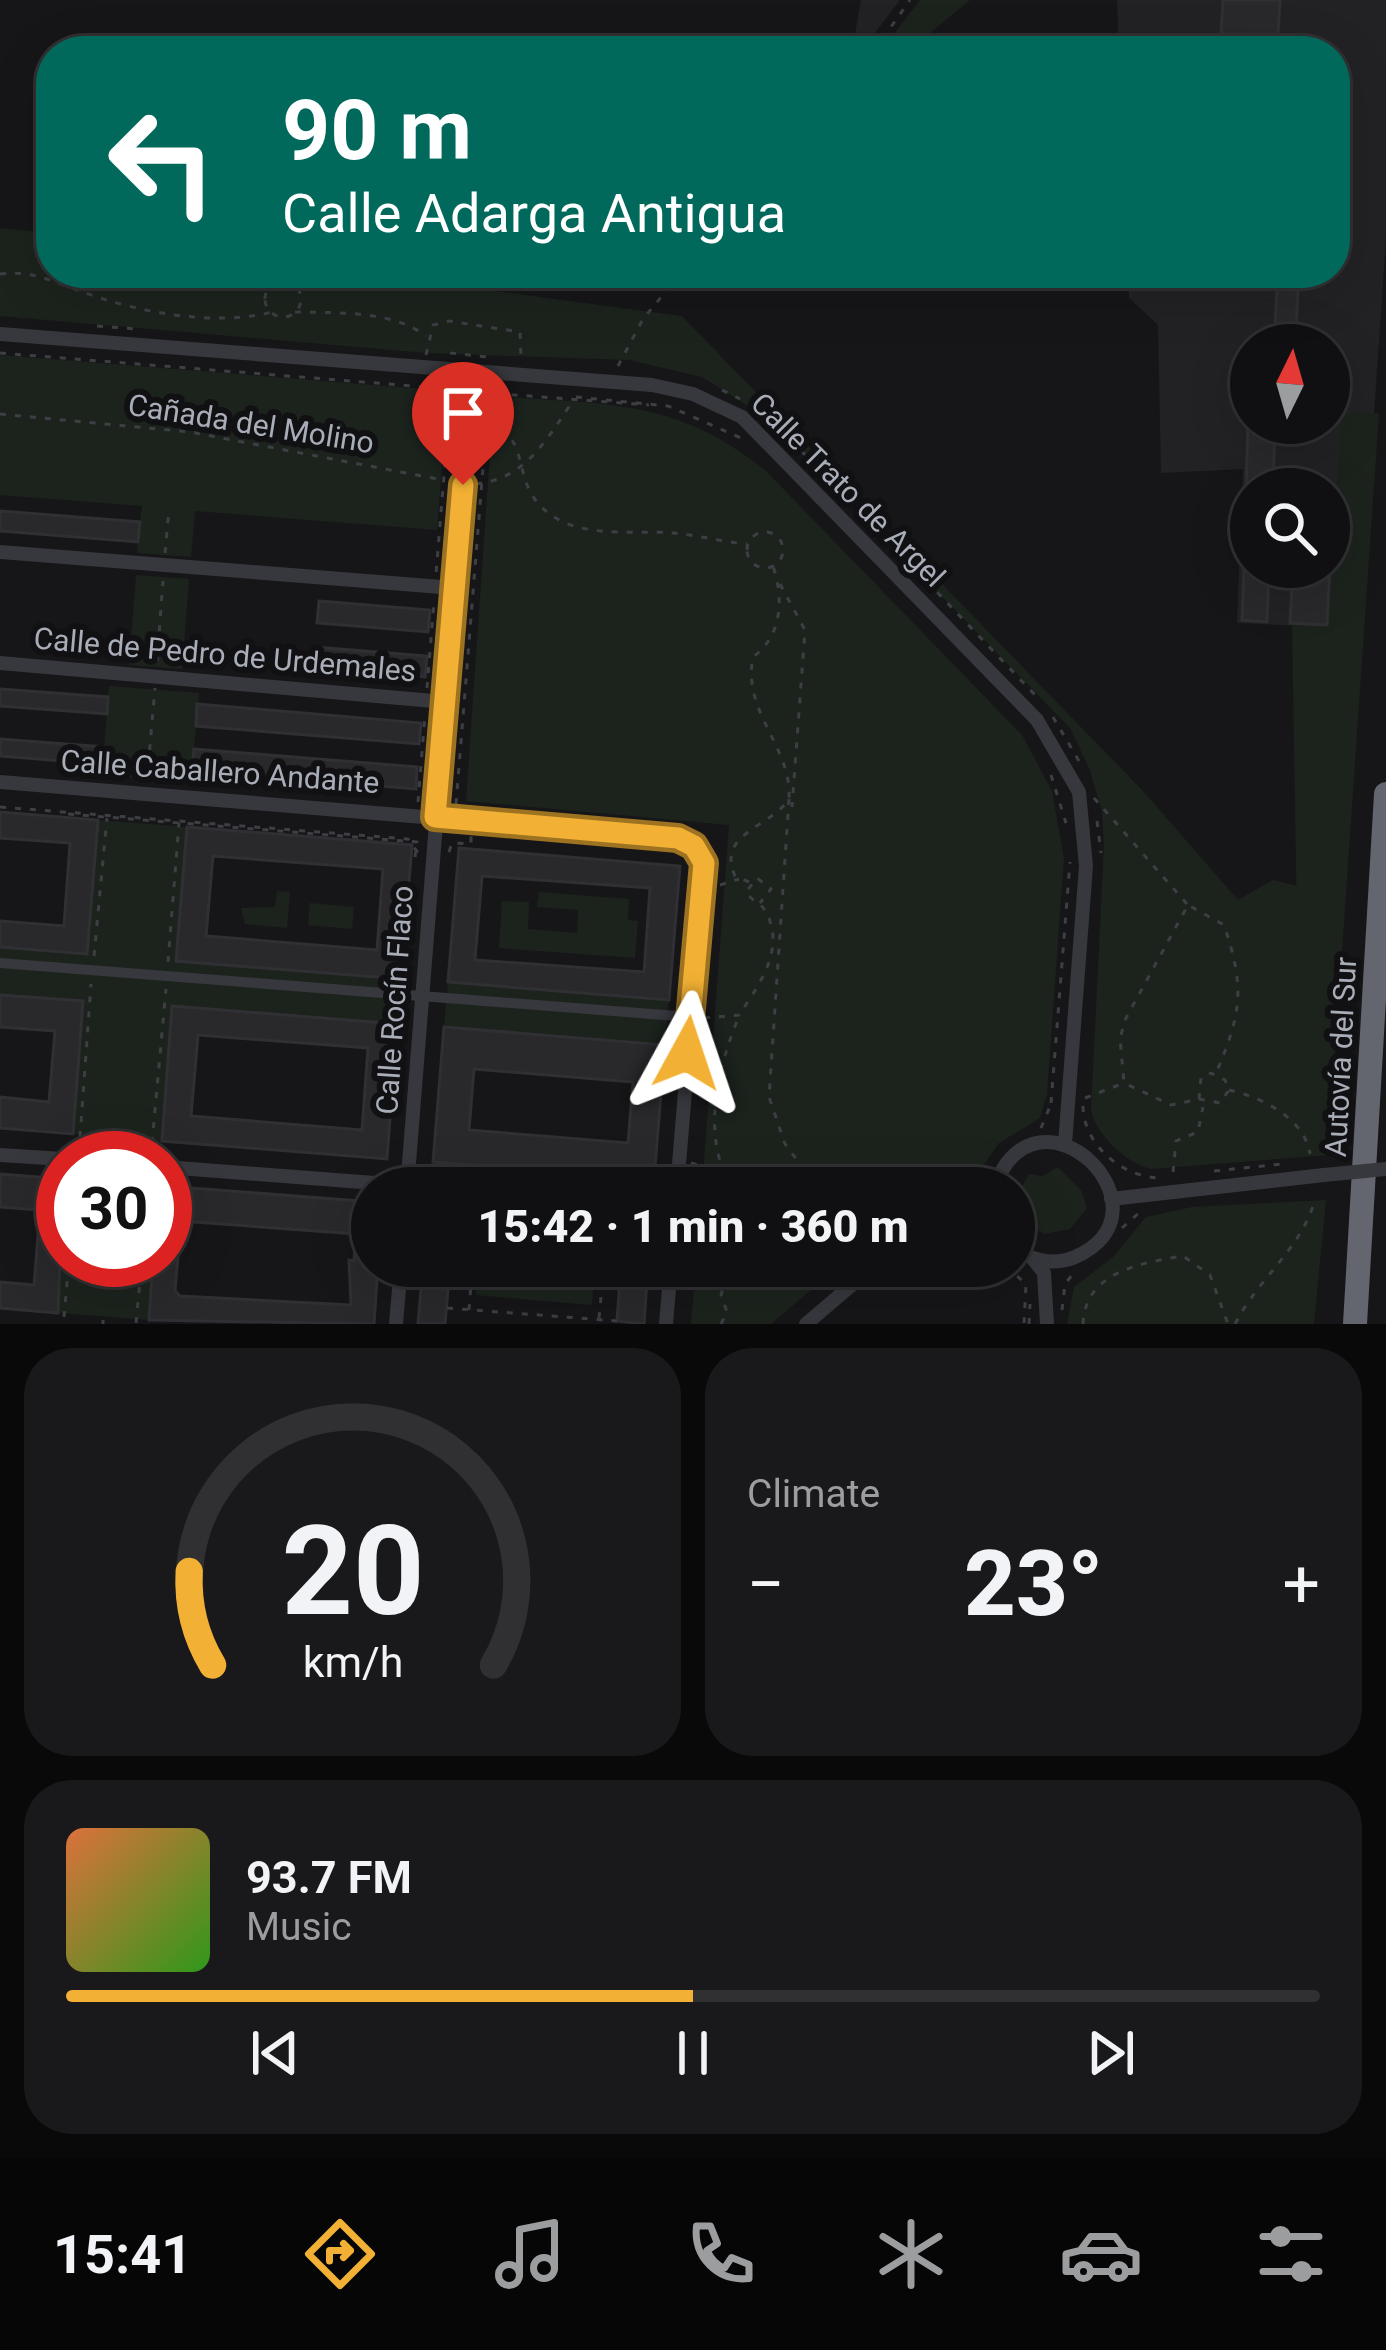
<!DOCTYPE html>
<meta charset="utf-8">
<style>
body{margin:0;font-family:Roboto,sans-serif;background:#19191b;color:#f1f3f6;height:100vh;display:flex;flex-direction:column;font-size:45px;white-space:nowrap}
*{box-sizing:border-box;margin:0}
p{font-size:39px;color:#9c9d9f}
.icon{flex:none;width:66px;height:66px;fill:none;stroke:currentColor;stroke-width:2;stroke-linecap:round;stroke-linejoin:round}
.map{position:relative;height:1324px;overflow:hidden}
.side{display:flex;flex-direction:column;gap:24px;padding:24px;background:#09090a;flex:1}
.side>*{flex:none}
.guide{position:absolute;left:36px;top:36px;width:1314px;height:252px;border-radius:48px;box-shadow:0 12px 48px #0002,0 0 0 3px #303032;background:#00695c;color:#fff;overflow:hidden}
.needle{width:78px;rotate:5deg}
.tools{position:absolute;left:1230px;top:324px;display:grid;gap:24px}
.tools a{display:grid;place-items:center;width:120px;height:120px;border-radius:50%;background:#101012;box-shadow:0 12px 48px #0002,0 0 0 3px #303032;font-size:60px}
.speed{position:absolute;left:36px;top:1131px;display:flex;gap:24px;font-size:60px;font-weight:700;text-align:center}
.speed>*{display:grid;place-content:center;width:156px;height:156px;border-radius:50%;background:#101012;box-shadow:0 12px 48px #0002,0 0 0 3px #303032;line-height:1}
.speed .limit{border:18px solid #d22;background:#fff;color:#111}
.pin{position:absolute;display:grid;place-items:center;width:102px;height:102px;color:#fff;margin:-123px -51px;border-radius:50% 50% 50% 0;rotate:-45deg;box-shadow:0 0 12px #0007}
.pin .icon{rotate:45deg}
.me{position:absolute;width:132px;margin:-66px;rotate:5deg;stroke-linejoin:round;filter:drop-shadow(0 0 9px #0008)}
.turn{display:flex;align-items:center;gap:42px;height:252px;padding:0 48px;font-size:54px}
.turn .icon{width:156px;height:156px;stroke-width:2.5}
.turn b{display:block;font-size:84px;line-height:102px}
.big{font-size:90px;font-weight:800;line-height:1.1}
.side .tile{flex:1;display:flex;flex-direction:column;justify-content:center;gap:18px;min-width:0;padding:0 42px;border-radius:48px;background:#19191b}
.side .dial{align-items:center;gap:0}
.dial svg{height:312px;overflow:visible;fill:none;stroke:#303032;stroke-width:7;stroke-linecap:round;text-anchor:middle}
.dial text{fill:#f1f3f6;stroke:none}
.song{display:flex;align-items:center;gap:36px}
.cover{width:144px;height:144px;border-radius:18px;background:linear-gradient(135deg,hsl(20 70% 55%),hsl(110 70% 35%))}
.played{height:12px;border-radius:6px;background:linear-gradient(90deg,#f2b134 50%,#303032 50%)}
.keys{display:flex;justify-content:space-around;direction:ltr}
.heat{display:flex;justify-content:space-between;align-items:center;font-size:66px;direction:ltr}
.side .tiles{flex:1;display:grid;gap:24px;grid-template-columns:1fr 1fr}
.tile:last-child{grid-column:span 2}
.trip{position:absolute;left:351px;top:1167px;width:684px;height:120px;border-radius:60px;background:#101012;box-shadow:0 12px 48px #0002,0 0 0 3px #303032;font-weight:800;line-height:120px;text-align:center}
.dock{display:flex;height:192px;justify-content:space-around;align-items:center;background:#060607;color:#9c9d9f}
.dock .icon{width:84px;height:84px}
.dock .active{color:#f2b134}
.dock b{font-size:54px;color:#f1f3f6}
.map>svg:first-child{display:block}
.built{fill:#222225;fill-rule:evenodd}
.green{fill:#1c231d}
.building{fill:#29292c;stroke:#303034;stroke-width:3;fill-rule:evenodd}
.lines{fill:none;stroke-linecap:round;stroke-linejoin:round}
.path{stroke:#3d3f44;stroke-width:3;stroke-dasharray:6 9;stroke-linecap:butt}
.pedestrian{stroke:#37383d;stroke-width:10}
.minor{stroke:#37383d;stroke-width:14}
.motorway{stroke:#63666e;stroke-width:24}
.minor-bridge{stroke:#37383d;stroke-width:14}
.route-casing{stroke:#9d7322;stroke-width:30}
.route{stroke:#f2b134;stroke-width:21}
.labels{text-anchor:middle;stroke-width:12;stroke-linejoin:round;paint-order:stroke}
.street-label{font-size:30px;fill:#a8adb8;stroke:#111113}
</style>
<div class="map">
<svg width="1386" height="1324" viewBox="0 0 1386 1324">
<rect width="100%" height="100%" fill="#161618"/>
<path class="built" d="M861 0H900L861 51H852Z
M1117 0H1386V239L1374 414 1329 627 1237 623 1243 469 1161 473 1158 325 1129 298 1128 273H1335V51H1119ZM1251 345H1329V423H1251ZM1251 489H1329V567H1251Z"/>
<path class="green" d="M920 0H970L908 51H881Z
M0 228 51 233V273H359L682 316 1143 791 1238 900 1273 880 1297 886 1298 984 1292 625 1327 624 1342 414 1379 413 1328 1155 1152 1169C1129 1166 1093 1132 1091 1109L1104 846 1102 811 1089 768 1070 728 769 419 702 377 629 360 426 353 0 316Z
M0 355 448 391 437 530 195 511 191 557 137 553 142 506 0 495Z
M494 396C604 405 675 397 766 471L1022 735 1052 791 1064 859 1047 1094 1040 1118 999 1143 968 1188H702L729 825 466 801Z
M136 575 189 579 182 669 129 665Z
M109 686 199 693 191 782 102 775Z
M98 820 187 827 176 961 401 979 397 1024 173 1006 162 1141 73 1134 83 1002 0 995V947L87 954Z
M277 891 290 892 287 928 245 924 241 908 275 907Z
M539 892 629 899 628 920 638 921 635 958 499 948 502 901 529 902 528 929 577 933 578 910 537 907Z
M310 903 354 907 352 929 308 925Z
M448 982 669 1000 665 1045 444 1027Z
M1058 1167 1081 1190 1087 1208 1070 1229 1044 1234 1029 1225 1015 1199 1029 1174 1042 1176Z
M1326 1200 1314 1324H1067L1074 1287 1113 1257 1146 1217 1192 1207Z
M63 1245V1260H153L149 1320 58 1313Z
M478 1266H595L592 1305 476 1295Z
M696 1266H839L771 1324H691Z"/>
<path class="building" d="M1223 0H1280L1277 51H1220Z
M1278 273H1299L1295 345H1274Z
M1248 423H1275L1273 489H1246Z
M0 511 140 522 138 542 0 531Z
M1244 567H1269L1267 622 1242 620Z
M1293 567H1330L1327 625 1290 623Z
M319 601 430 610 428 632 317 623Z
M315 647 427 656 425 677 313 668Z
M0 689 108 697 107 714 0 706Z
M197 704 421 723 419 744 196 726Z
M0 739 104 747 102 764 0 756Z
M194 749 417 767 416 789 192 771Z
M0 812 98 820 87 954 0 947V921L64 926 70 843 0 838Z
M187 827 412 845 401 979 176 961ZM213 856 383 869 377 950 206 936Z
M459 848 680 866 669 1000 448 982ZM482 876 650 888 644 972 475 960Z
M0 995 83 1001 73 1134 0 1128V1097L49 1102 55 1031 0 1027Z
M172 1006 397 1024 387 1159 162 1141ZM198 1035 368 1048 362 1130 191 1116Z
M444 1027 665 1045 654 1179 433 1162ZM474 1069 633 1082 628 1143 469 1130Z
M0 1174 63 1179 58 1313 0 1308V1282L34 1285 40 1210 0 1207Z
M165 1186 372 1202V1266H378L374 1324 149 1320 153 1260H165ZM181 1221 356 1234 354 1261 349 1260 351 1305 180 1296 175 1291Z
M423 1266H450L445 1324H418Z
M621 1266H648L644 1324 617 1321Z"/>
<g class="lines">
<path class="path" d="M874 51 910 0
M0 274C32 270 51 281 80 291 136 312 213 327 272 312
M265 299a18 18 0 1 1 36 0a18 18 0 1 1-36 0Z
M295 312C336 313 392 310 426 336
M97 326 136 329
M0 353 451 389 436 574
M450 353 488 357
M426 355 433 325 449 321 520 332 521 357
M618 366 643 319 681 273
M722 390 740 399
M576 397 668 406 741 438
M758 411 816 465 1036 696
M0 414 190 432 443 480
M489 422C526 435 516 473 534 498 566 543 629 529 673 533 698 535 722 542 747 544
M476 484C527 478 545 441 573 401
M747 550a18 18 0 1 1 36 0a18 18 0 1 1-36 0Z
M165 553 169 509
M780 584 805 630 792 807
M157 661 163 581
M427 688 434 602
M1053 717 1082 766
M1051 775 1066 823
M147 780 155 688
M1094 798 1187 904
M789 799 769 1097 785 1144 818 1188
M418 802 425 715
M456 804 489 393 649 405
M0 807 408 839 418 853
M68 814 417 842 415 857
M1097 821 1101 853
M449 852 452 843 471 844V834
M749 882 735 876C716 833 770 828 789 799 792 746 742 713 753 657 782 636 784 599 773 566
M720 885 739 879
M94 956 107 818
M168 962 179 823
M704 1018 739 1015C759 985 786 949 766 912 759 900 753 903 746 892L757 878 771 889 760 903
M1229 1090C1262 1097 1305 1119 1310 1154
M1085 1098 1124 1083
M1199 1099 1201 1078 1211 1073 1225 1080 1229 1090 1220 1103 1199 1099 1171 1105 1124 1083 1120 1038 1126 1018 1188 905 1224 925C1245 987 1242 1013 1216 1073
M1051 1103 1070 862
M1083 1106C1083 1142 1119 1176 1158 1178
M1041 1128 1051 1104
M80 1137 91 984
M152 1143 166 989
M116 1158 117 1140
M691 1163 722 1172
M1214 1171 1282 1164
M1173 1172 1176 1141 1198 1132 1203 1107
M732 1187C700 1137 718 1067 739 1016
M732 1187 752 1176 783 1188
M1122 1228 1141 1211
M1006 1266 1026 1284 1024 1324
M450 1268 472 1266
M886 1278 902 1266
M604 1284 620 1286
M447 1308 617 1321
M469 1310 472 1270
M1062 1310 1065 1284 1072 1275
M64 1317 69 1260
M599 1318 604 1266
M136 1323 142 1260
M103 1324V1320
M721 1324 727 1312 721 1295 730 1266
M1029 1324 1030 1304
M1083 1324C1085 1272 1140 1263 1183 1256L1210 1275 1228 1324
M1235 1324C1259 1278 1298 1251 1313 1206"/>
<path class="pedestrian" d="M0 963 690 1017"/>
<path class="minor" d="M0 334 652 385 693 394 742 417 1037 720 1079 792 1086 866 1065 1144
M0 552 454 588
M0 663 445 702
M0 782 678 838 694 846 704 863 677 1188
M0 1155 63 1159
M165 1167 440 1188
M407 1188 472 371
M994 1188C1037 1070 1180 1211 1075 1257 1054 1266 1032 1261 1014 1248
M1111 1199 1324 1175
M1033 1259 1044 1273 1047 1324
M396 1324 401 1266
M666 1324 671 1266
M806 1324 874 1266"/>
<path class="motorway" d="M1355 1324 1386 794"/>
<path class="minor-bridge" d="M1324 1175 1386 1169"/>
</g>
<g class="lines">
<g class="route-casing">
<path id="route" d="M463 485 435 817 678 838 694 846 704 863 687 1053"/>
</g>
<use href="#route" class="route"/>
</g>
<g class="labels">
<g class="street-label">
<text transform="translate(251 424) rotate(9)" y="10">Cañada del Molino</text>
<text transform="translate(848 490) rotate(45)" y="10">Calle Trato de Argel</text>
<text transform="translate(225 655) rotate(5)" y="10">Calle de Pedro de Urdemales</text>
<text transform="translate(220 772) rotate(4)" y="10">Calle Caballero Andante</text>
<text transform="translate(395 1000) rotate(-86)" y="10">Calle Rocín Flaco</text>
<text transform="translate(1341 1057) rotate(-87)" y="10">Autovía del Sur</text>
</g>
</g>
</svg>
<div class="tools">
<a><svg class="needle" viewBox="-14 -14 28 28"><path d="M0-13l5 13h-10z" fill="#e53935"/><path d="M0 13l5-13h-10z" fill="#9c9d9f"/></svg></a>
<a><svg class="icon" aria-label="search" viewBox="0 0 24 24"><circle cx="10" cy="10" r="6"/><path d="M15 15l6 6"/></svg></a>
</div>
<div class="speed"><div class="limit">30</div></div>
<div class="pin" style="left:463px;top:485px;background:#d93025"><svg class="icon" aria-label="arrive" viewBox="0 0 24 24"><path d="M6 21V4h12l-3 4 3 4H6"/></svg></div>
<svg class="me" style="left:687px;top:1053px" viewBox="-20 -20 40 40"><path d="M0-17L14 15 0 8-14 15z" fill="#f2b134" stroke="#fff" stroke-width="4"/></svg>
<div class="trip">15:42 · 1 min · 360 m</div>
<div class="guide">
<div class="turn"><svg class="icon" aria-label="left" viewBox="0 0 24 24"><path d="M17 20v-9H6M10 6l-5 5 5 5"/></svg><div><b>90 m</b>Calle Adarga Antigua</div></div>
</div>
</div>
<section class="side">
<div class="tiles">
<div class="tile dial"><svg viewBox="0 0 100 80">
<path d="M14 69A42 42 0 1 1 86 69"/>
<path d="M14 69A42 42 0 0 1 8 45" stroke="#f2b134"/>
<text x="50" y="56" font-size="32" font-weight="700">20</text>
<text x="50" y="72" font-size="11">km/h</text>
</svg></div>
<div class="tile"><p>Climate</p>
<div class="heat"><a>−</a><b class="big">23°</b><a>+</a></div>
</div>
<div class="tile">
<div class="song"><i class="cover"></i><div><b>93.7 FM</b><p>Music</p></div></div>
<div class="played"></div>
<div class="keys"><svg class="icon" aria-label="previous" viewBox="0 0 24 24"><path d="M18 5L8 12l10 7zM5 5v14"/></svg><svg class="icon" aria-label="pause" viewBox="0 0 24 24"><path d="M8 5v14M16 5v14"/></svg><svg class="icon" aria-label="next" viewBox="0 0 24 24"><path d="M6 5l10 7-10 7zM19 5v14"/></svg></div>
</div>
</div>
</section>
<nav class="dock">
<b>15:41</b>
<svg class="icon active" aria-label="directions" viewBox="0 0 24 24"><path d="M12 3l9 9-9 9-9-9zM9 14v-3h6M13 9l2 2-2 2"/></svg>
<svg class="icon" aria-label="music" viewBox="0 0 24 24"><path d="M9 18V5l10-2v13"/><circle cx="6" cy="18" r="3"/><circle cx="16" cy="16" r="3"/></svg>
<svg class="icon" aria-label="phone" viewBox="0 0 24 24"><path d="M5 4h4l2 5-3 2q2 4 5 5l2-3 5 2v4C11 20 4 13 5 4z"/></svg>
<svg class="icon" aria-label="climate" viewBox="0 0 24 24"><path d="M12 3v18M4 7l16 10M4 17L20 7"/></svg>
<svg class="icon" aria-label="car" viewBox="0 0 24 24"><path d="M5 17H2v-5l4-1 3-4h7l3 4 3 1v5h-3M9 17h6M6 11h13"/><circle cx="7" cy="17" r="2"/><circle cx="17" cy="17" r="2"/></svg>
<svg class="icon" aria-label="filters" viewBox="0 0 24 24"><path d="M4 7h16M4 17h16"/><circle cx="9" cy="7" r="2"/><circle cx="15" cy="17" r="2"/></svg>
</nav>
